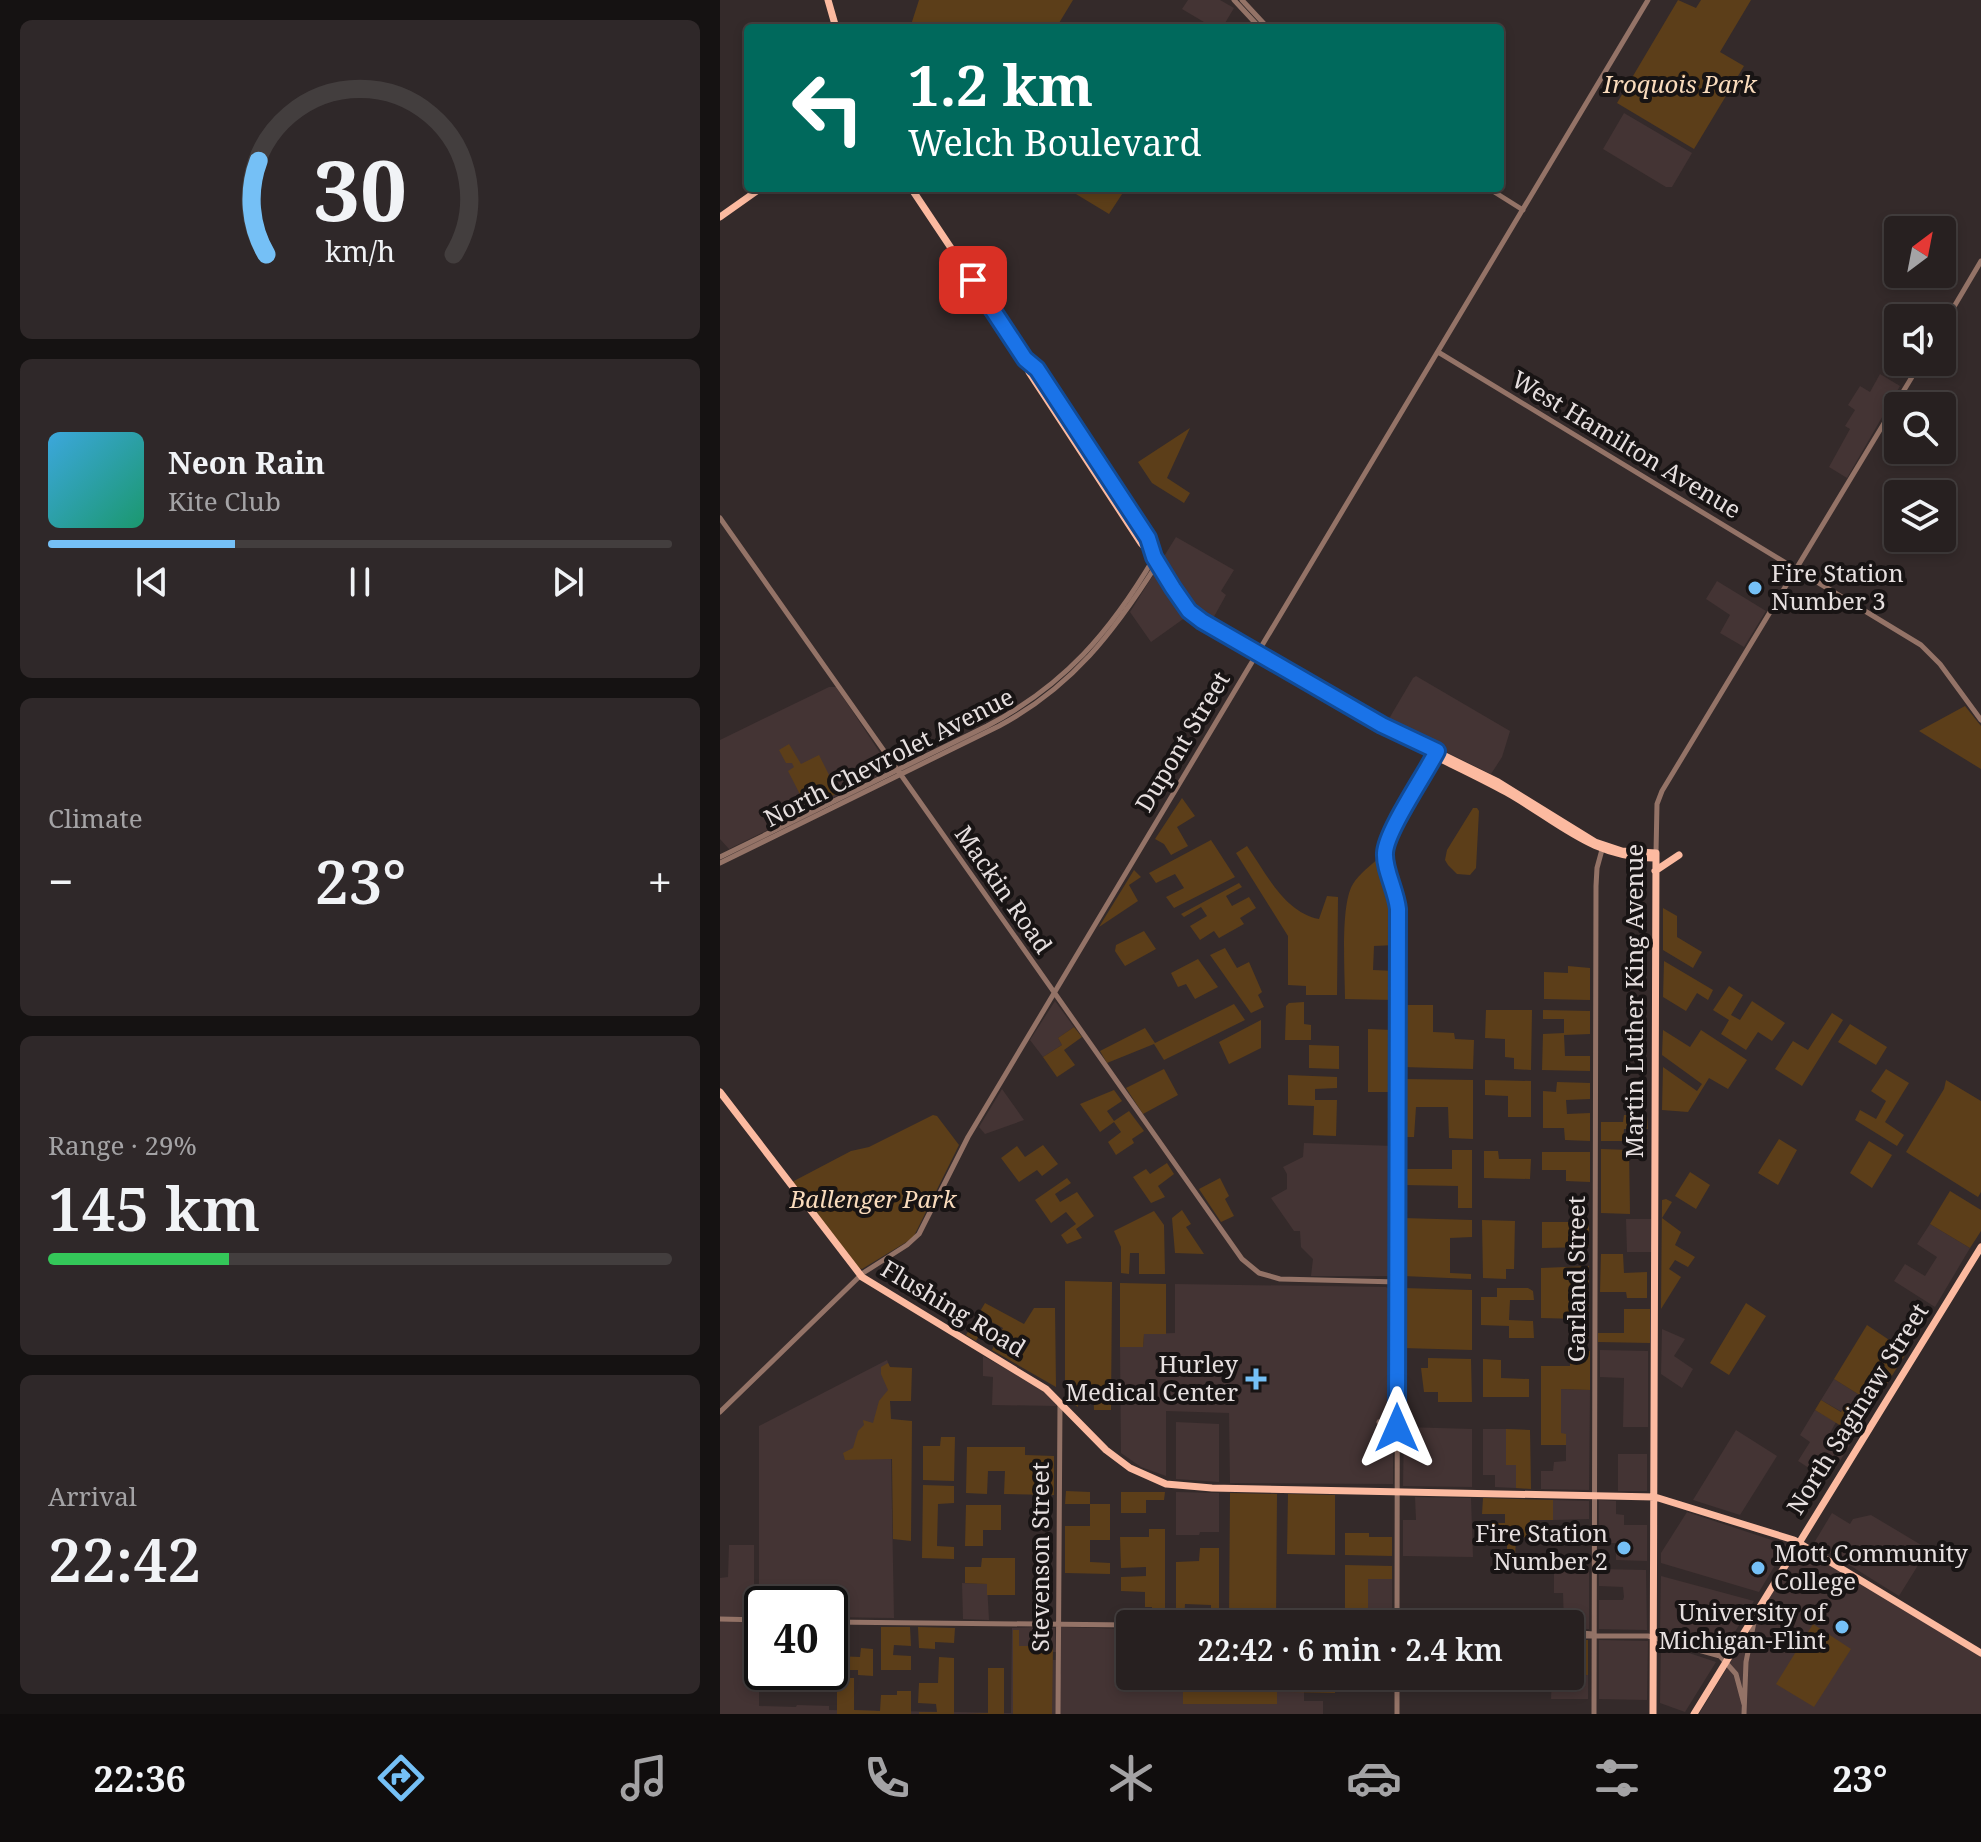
<!DOCTYPE html>
<meta charset="utf-8">
<style>
body{margin:0;font-family:"Noto Serif",serif;background:#2f2829;color:#f1f3f6;height:100vh;display:flex;flex-direction:column;font-size:30px;white-space:nowrap}
*{box-sizing:border-box;margin:0}
p{font-size:26px;color:#a4a3a5}
.icon{flex:none;width:44px;height:44px;fill:none;stroke:currentColor;stroke-width:2;stroke-linecap:round;stroke-linejoin:round}
.map{position:relative;flex:1;overflow:hidden}
.sheet{display:flex;flex-direction:column;gap:20px;padding:20px;background:#151212;width:720px}
.sheet>*{flex:none}
.top-card{position:absolute;left:24px;top:24px;width:760px;height:168px;border-radius:8px;box-shadow:0 4px 12px #0003,0 0 0 2px #433e3e;background:#00695c;color:#fff;overflow:hidden}
.needle{width:52px;rotate:32deg}
.fabs{position:absolute;left:1164px;top:216px;display:grid;gap:16px}
.fabs a{display:grid;place-items:center;width:72px;height:72px;border-radius:8px;background:#272020;box-shadow:0 4px 12px #0003,0 0 0 2px #433e3e;font-size:40px}
.speed{position:absolute;left:24px;top:1586px;display:flex;gap:16px;font-size:40px;font-weight:700;text-align:center}
.speed>*{display:grid;place-content:center;width:104px;height:104px;border-radius:50%;background:#272020;box-shadow:0 4px 12px #0003,0 0 0 2px #433e3e;line-height:1}
.speed .limit{border:4px solid #111;border-radius:12px;background:#fff;color:#111}
.pin{position:absolute;display:grid;place-items:center;width:68px;height:68px;color:#fff;margin:-34px;border-radius:16px;box-shadow:0 4px 12px #0006}
.me{position:absolute;width:88px;margin:-44px;rotate:0deg;stroke-linejoin:round;filter:drop-shadow(0 0 6px #0008)}
.turn{display:flex;align-items:center;gap:28px;height:168px;padding:0 32px;font-size:36px}
.turn .icon{width:104px;height:104px;stroke-width:2.5}
.turn b{display:block;font-size:56px;line-height:68px}
.big{font-size:60px;font-weight:600;line-height:1.1}
.sheet .tile{flex:1;display:flex;flex-direction:column;justify-content:center;gap:12px;min-width:0;padding:0 28px;border-radius:12px;background:#2f2829}
.sheet .dial{align-items:center;gap:0}
.dial svg{height:208px;overflow:visible;fill:none;stroke:#433e3e;stroke-width:7;stroke-linecap:round;text-anchor:middle}
.dial text{fill:#f1f3f6;stroke:none}
.song{display:flex;align-items:center;gap:24px}
.cover{width:96px;height:96px;border-radius:12px;background:linear-gradient(135deg,hsl(200 70% 55%),hsl(160 70% 35%))}
.played{height:8px;border-radius:4px;background:linear-gradient(90deg,#75c0f6 30%,#433e3e 30%)}
.keys{display:flex;justify-content:space-around;direction:ltr}
.heat{display:flex;justify-content:space-between;align-items:center;font-size:44px;direction:ltr}
.charge{height:12px;border-radius:6px;background:linear-gradient(90deg,#34c759 29%,#433e3e 0)}
.trip{position:absolute;left:396px;top:1610px;width:468px;height:80px;border-radius:8px;background:#272020;box-shadow:0 4px 12px #0003,0 0 0 2px #433e3e;font-weight:600;line-height:80px;text-align:center}
.tab-bar{display:flex;height:128px;justify-content:space-around;align-items:center;background:#100d0d;color:#a4a3a5}
.tab-bar .icon{width:56px;height:56px}
.tab-bar .current{color:#75c0f6}
.tab-bar b{font-size:36px;color:#f1f3f6}
main{display:flex;flex:1;min-height:0}
.map>svg:first-child{display:block}
.built{fill:#443434}
.green{fill:#5c3e19}
.lines{fill:none;stroke-linecap:round;stroke-linejoin:round}
.minor{stroke:#947367;stroke-width:5}
.major{stroke:#fcbaa0;stroke-width:7}
.route-casing{stroke:#114b97;stroke-width:20}
.route{stroke:#1a73e8;stroke-width:14}
.poi-dot{fill:#75c0f6;stroke:#181414;stroke-width:3}
.labels{text-anchor:middle;stroke-width:8;stroke-linejoin:round;paint-order:stroke}
.park-label{font-size:24px;font-style:italic;fill:#f9dbbc;stroke:#181414}
.street-label{font-size:24px;fill:#e6dfdf;stroke:#181414}
.poi-label{font-size:24px;fill:#e6dfdf;stroke:#181414;text-anchor:end}
</style>
<main>
<section class="sheet">
<div class="tile dial"><svg viewBox="0 0 100 80">
<path d="M14 69A42 42 0 1 1 86 69"/>
<path d="M14 69A42 42 0 0 1 11 33" stroke="#75c0f6"/>
<text x="50" y="56" font-size="32" font-weight="700">30</text>
<text x="50" y="72" font-size="11">km/h</text>
</svg></div>
<div class="tile">
<div class="song"><i class="cover"></i><div><b>Neon Rain</b><p>Kite Club</p></div></div>
<div class="played"></div>
<div class="keys"><svg class="icon" aria-label="previous" viewBox="0 0 24 24"><path d="M18 5L8 12l10 7zM5 5v14"/></svg><svg class="icon" aria-label="pause" viewBox="0 0 24 24"><path d="M8 5v14M16 5v14"/></svg><svg class="icon" aria-label="next" viewBox="0 0 24 24"><path d="M6 5l10 7-10 7zM19 5v14"/></svg></div>
</div>
<div class="tile"><p>Climate</p>
<div class="heat"><a>−</a><b class="big">23°</b><a>+</a></div>
</div>
<div class="tile"><p>Range · 29%</p><b class="big">145 km</b><div class="charge"></div></div>
<div class="tile"><p>Arrival</p><b class="big">22:42</b></div>
</section>
<div class="map">
<svg width="1261" height="1714" viewBox="0 0 1261 1714">
<rect width="100%" height="100%" fill="#342a2a"/>
<path class="built" d="M468 0H500L514 8 502 28H494L462 9Z
M904 113 972 153 952 187H946L883 149Z
M1160 374 1180 386 1127 478 1109 467 1130 429 1125 426 1135 410 1128 405 1140 386 1150 392Z
M456 537 514 570 501 591 506 595 491 622 477 609 443 558Z
M437 569 466 617 431 642 410 612Z
M997 581 1046 611 1024 647 1000 633 1010 615 986 599Z
M696 676 790 731 782 757 771 774 669 724 670 717 693 678Z
M109 687H116L137 718 168 765 167 771 9 849 0 839V740Z
M335 1001 354 1027 338 1038 342 1045 323 1057 310 1040Z
M282 1089 304 1120 265 1134 259 1127Z
M584 1143 674 1146 672 1276H591L593 1259 581 1247 580 1231H574L551 1198 567 1189V1174L563 1167 583 1157Z
M906 1219H931L932 1252H907Z
M1210 1224 1250 1248 1215 1307 1174 1281 1185 1264 1205 1276 1217 1257 1197 1244Z
M455 1284 666 1287 673 1292V1484L510 1483 509 1413 446 1411V1476L421 1467 401 1453 400 1347H423L424 1334 455 1333Z
M942 1329 965 1339 954 1356 973 1369 962 1388 941 1374Z
M880 1350 928 1351V1427H903L904 1378 880 1377Z
M263 1356 325 1390 337 1406 272 1405 273 1377 263 1376Z
M167 1360 172 1373 170 1400 174 1618 110 1617V1604H42V1616L39 1615V1426Z
M1114 1379 1154 1404 1146 1417 1127 1405 1122 1412 1101 1400Z
M840 1389 870 1390 869 1490 821 1489V1471H833L834 1462 846 1461V1434H841Z
M1095 1410 1116 1422 1110 1433 1130 1445 1108 1480 1078 1461 1090 1442 1080 1435Z
M456 1422 499 1424V1482L456 1479Z
M684 1427 752 1429V1487L683 1486Z
M763 1429H786V1464L796 1465V1488L775 1487V1475H763Z
M1016 1430 1057 1456 1020 1515 973 1500Z
M898 1454H927V1491H898Z
M456 1492 499 1493V1532H480L479 1535H456Z
M695 1497 751 1498 753 1557 683 1556V1520H696Z
M833 1500 869 1501V1519L833 1520Z
M879 1500 896 1501V1514L904 1515V1525H927V1561L896 1560V1543H879Z
M967 1512 1067 1545 1039 1592 941 1563V1553Z
M1112 1513 1130 1524 1133 1519 1151 1515 1208 1549 1179 1596 1094 1543Z
M9 1545H34V1623H42V1648L39 1649V1706L76 1707 77 1705 109 1706V1710L291 1713 292 1628 317 1627V1643L326 1642V1627L335 1628 336 1652H314L313 1659 336 1660 341 1676V1627L410 1629V1676H453L454 1690H458V1676L584 1678V1701H603V1714H0V1578L8 1577Z
M1081 1546 1261 1656V1714H979Z
M834 1567 869 1569V1629H850V1624H844L843 1593H834Z
M879 1569 926 1570 927 1630 879 1629V1600H903L904 1597 903 1587 879 1586Z
M941 1576 1034 1601 1003 1651 940 1633Z
M648 1578 672 1579V1624H648Z
M242 1583 267 1584 269 1620 243 1619Z
M879 1640 928 1641 927 1700 879 1699Z
M945 1645 996 1662 965 1712 940 1703 941 1647Z
M868 1675V1699H831L832 1676Z"/>
<path class="green" d="M199 0H353L336 28H190Z
M958 0 976 8 981 0H1031L1000 52 1024 66 974 149 897 103Z
M346 188H406L389 214Z
M470 428 447 478 470 493 464 503 432 483 418 462Z
M1245 706 1261 726V769L1199 731Z
M69 744 81 764 99 755 118 793 87 808 68 771 74 767 72 763H66L59 750Z
M462 798 475 816 457 827 468 846 451 855 444 844 435 839Z
M753 808H757L759 811 756 868 750 875 737 874 728 865 725 860 727 850Z
M491 840 515 877 454 908 446 897 464 888 455 874 436 883 429 873Z
M527 846C546 873 564 912 599 919L607 896 618 897 617 995H586V986L568 985V936L516 853Z
M660 857 676 904V945L654 946 653 970 676 971 675 1000 625 999C625 973 620 904 633 884 639 874 651 865 660 857Z
M414 870 421 877 409 885 418 901 379 927Z
M519 883 522 887 506 896 512 906 529 897 536 908 520 918 524 924 499 938 494 931 480 940 470 926 487 916 481 907 464 917 461 914Z
M943 908 957 916V937L982 952 973 968 943 950Z
M424 931 436 949 405 966 395 951 396 945Z
M505 948 517 968 529 962 542 992 538 995 544 1007 531 1013 490 955Z
M478 959 498 987 475 999 466 984 458 987 451 973Z
M944 961 993 990 988 1000 977 993 966 1011 943 997Z
M848 966 870 968V1000L824 999V972L848 973Z
M1009 986 1023 995 1011 1015 1020 1020 1032 1001 1065 1023 1052 1041 1038 1032 1026 1050 1001 1034 1009 1020 993 1010Z
M584 1002V1024L591 1025V1040H565L566 1006 569 1003Z
M514 1004 525 1020 444 1060 434 1044 387 1063 380 1051 425 1028 435 1043Z
M684 1005H713V1032L734 1033 735 1039 754 1040 753 1069 683 1067Z
M766 1010H812L811 1070 794 1069V1058L785 1057V1039L765 1038Z
M823 1010 870 1011V1034L844 1035 845 1056H870V1071L822 1070 823 1034 844 1033V1019H823Z
M1112 1013 1123 1020 1082 1086 1055 1069 1073 1041 1088 1050Z
M541 1020V1048L509 1064 499 1042Z
M1130 1024 1167 1047 1156 1065 1118 1042Z
M354 1027 362 1037 344 1050 355 1065 337 1077 323 1057 342 1045 338 1038Z
M648 1029 672 1030V1092H648Z
M943 1030 970 1047 981 1030 1027 1060 1008 1089 989 1078 968 1112 942 1110 943 1067 977 1091 982 1084 942 1055Z
M589 1045 619 1046V1069L589 1068Z
M444 1069 458 1095 423 1114 406 1088Z
M1166 1069 1189 1083 1165 1122 1184 1135 1177 1146 1135 1120 1140 1110 1156 1119 1166 1101 1151 1091Z
M568 1075 617 1077V1088L595 1089V1100H617L616 1136 593 1135 594 1106 568 1105Z
M683 1079 753 1080V1139L729 1138 728 1107H696L694 1137H683Z
M765 1080 811 1081V1117H788V1096L765 1095Z
M1226 1080 1261 1101V1192L1258 1197 1186 1152 1224 1089Z
M837 1082 870 1083V1099L846 1100 847 1114 870 1113V1141L845 1140 844 1128H823V1091L836 1092Z
M394 1090 402 1101 387 1111 394 1121 409 1111 424 1131 412 1139 414 1143 396 1155 388 1142 401 1132 394 1122 380 1132 360 1104Z
M213 1115 217 1116 239 1145 193 1238 142 1269 138 1268 72 1182 131 1151 149 1147Z
M904 1115H927L928 1129H904L903 1141H881V1122H903Z
M1059 1139 1077 1150 1058 1185 1038 1173Z
M1149 1141 1172 1155 1152 1188 1130 1173Z
M323 1145 338 1164 322 1176 317 1170 299 1182 281 1158 297 1146 305 1157Z
M881 1149 909 1150 910 1214 881 1213Z
M732 1150H752V1208H738V1186L683 1185V1169H732Z
M764 1151H778L779 1159H811L810 1179 764 1178Z
M822 1152H870V1182L846 1181V1170H822Z
M447 1163 454 1174 438 1186 445 1197 431 1203 413 1177 426 1169 430 1174Z
M970 1172 990 1185 976 1209 955 1196Z
M347 1178 351 1183 335 1194 340 1202 357 1192 374 1216 356 1229 362 1238 347 1244 341 1235 356 1224 346 1212 331 1223 315 1200Z
M500 1178 509 1196 505 1199 514 1216 501 1222 479 1189Z
M1230 1191 1261 1210V1231L1250 1248 1210 1224Z
M946 1199 952 1202 942 1218 961 1232 955 1245 975 1257 968 1267 955 1260 949 1269 961 1277 941 1309 942 1200Z
M462 1210 471 1224 466 1227 484 1254 455 1253 452 1218Z
M434 1211 444 1225 445 1274H419V1253H410L409 1274 401 1273V1247L394 1231Z
M683 1218 752 1220V1237L730 1238V1273L751 1274V1279L683 1276Z
M762 1220 795 1221 794 1269H786V1279L763 1278Z
M822 1222H869V1247L822 1248Z
M881 1254H903L904 1273 927 1272V1298H907L906 1292H880Z
M869 1266V1341H860V1319L821 1318V1268Z
M345 1281 392 1282 391 1410H374L373 1386 359 1385 358 1407 345 1398Z
M400 1283 446 1284V1334H424L423 1347H400Z
M683 1288 752 1290V1350L683 1348Z
M777 1288H808L813 1291 814 1300H790L789 1320 813 1321 814 1338H789V1326L761 1325V1297H777Z
M265 1303 304 1324 314 1308H335L336 1387 272 1350 283 1328 268 1320 256 1341 246 1335Z
M1026 1303 1046 1316 1009 1375 990 1363Z
M904 1309H930V1343L878 1342V1333H904Z
M1147 1325 1187 1352 1154 1404 1114 1379Z
M850 1350 870 1351V1390L841 1389V1433L846 1434V1445H821V1366H850Z
M708 1358 751 1359 752 1402H718V1392H704L701 1368H708Z
M763 1359 781 1360V1378L809 1379V1397H763Z
M168 1363 170 1367 192 1368 191 1401H170L171 1419 192 1421 191 1541 173 1539 172 1459 125 1460 123 1453 133 1448 138 1431 144 1425 143 1420 153 1423 159 1401 168 1390 161 1374V1367Z
M1101 1400 1121 1412 1126 1405 1146 1417 1136 1435 1095 1410Z
M786 1429 810 1430 811 1489 796 1488V1465H786Z
M221 1437H235L234 1481 203 1480V1446H220Z
M247 1447H305V1455L334 1456V1495L284 1494 285 1471H268L267 1494 246 1493Z
M203 1485 234 1486V1503L218 1504 217 1546 234 1547V1559L202 1558Z
M346 1491 370 1492V1504H390V1540H370V1562L390 1563V1574L345 1573V1526H370V1504H345Z
M401 1492H445L444 1500H426V1513H401Z
M510 1493 557 1494 556 1623 509 1622Z
M568 1494 615 1495V1555L567 1554Z
M763 1498 833 1500V1520H810V1537L796 1538 795 1558H787V1545H762V1523H785V1514H762Z
M246 1505H281V1530H263V1546H245Z
M429 1529H445V1620H432V1607H425V1592L401 1591V1577L426 1576V1567L401 1568 400 1537H429Z
M625 1533H649V1537H672V1556L625 1555Z
M480 1548H499V1622L491 1621V1605L465 1604 464 1621H456V1562L479 1561Z
M262 1558H295V1595H267V1584L245 1583V1567H261Z
M625 1565 672 1566V1579H648V1624H625Z
M1093 1624 1131 1649 1094 1707 1056 1684Z
M161 1627H190L191 1646 174 1645 173 1655 191 1656V1670H161Z
M198 1627 235 1628 234 1643 215 1642V1649L199 1648Z
M293 1630H299V1646H308L309 1643 333 1646 332 1714H293Z
M850 1639 868 1640V1675H850Z
M141 1648 153 1649V1676L138 1675V1670H116V1656L140 1657Z
M219 1657 234 1658V1714H199V1712H217L216 1704 198 1703 199 1683H218Z
M268 1668H284V1714H246L268 1713Z
M463 1676H557V1704H463Z
M567 1676H615V1693L568 1692Z
M117 1678H134V1710L160 1711 161 1695H177V1691H191V1714H117Z"/>
<g class="lines">
<path class="minor" d="M514 0 540 28
M522 0 548 28
M768 188 803 210
M1222 327 1261 261
M718 352 1201 645 1220 664 1261 720
M0 518 522 1259 539 1273 560 1279 678 1282
M936 853 937 804 942 791 1201 362
M0 857 267 726C345 685 390 632 434 558
M0 863 279 726C352 687 394 632 437 564
M0 1412 143 1273 187 1245 199 1234 248 1137 928 0
M659 1422 669 1428 677 1437
M0 1619 42 1620
M110 1622 410 1625
M677 1624 678 909C677 890 664 870 665 853 666 832 703 777 715 755
M850 1632 873 1634
M850 1636H928L1000 1656 1016 1674 1024 1704
M338 1714 340 1403
M677 1714V1676
M874 1714 876 886 877 868 883 846
M1024 1714 1026 1662 1035 1617"/>
<path class="major" d="M108 0 116 28
M191 188 305 359 317 369 428 538 434 557 453 588 469 611 482 621 662 725 778 782 875 842 902 851 936 853 933 1714
M0 217 41 188
M305 359 309 372 421 543 434 557
M662 725 676 736C712 756 750 772 786 792 838 821 873 859 936 858
M935 871 959 855
M0 1092 142 1277 326 1389 386 1450 410 1468 446 1484 492 1488 935 1497 1074 1540 1261 1653
M974 1714 1261 1247"/>
</g>
<g class="lines">
<g class="route-casing">
<path id="route" d="M253 280 305 359 317 369 428 538 434 557 453 588 469 611 482 621 662 725 717 751C705 775 666 831 665 853 664 870 676 890 678 909L677 1428"/>
</g>
<use href="#route" class="route"/>
</g>
<g class="poi-dot">
<circle cx="1035" cy="588" r="8"/>
<path d="M532 1367h8v8h8v8h-8v8h-8v-8h-8v-8h8z"/>
<circle cx="904" cy="1548" r="8"/>
<circle cx="1038" cy="1568" r="8"/>
<circle cx="1122" cy="1627" r="8"/>
</g>
<g class="labels">
<g class="park-label">
<text x="960" y="93">Iroquois Park</text>
<text x="153" y="1208">Ballenger Park</text>
</g>
<g class="street-label">
<text transform="translate(906 445) rotate(31)" y="8">West Hamilton Avenue</text>
<text transform="translate(463 742) rotate(-59)" y="8">Dupont Street</text>
<text transform="translate(169 758) rotate(-27)" y="8">North Chevrolet Avenue</text>
<text transform="translate(283 890) rotate(55)" y="8">Mackin Road</text>
<text transform="translate(915 1001) rotate(-90)" y="8">Martin Luther King Avenue</text>
<text transform="translate(857 1279) rotate(-90)" y="8">Garland Street</text>
<text transform="translate(233 1309) rotate(31)" y="8">Flushing Road</text>
<text transform="translate(1138 1409) rotate(-58)" y="8">North Saginaw Street</text>
<text transform="translate(321 1557) rotate(-90)" y="8">Stevenson Street</text>
</g>
<g class="poi-label">
<text x="1051" y="582" text-anchor="start">Fire Station<tspan x="1051" dy="28">Number 3</tspan></text>
<text x="518" y="1373">Hurley<tspan x="518" dy="28">Medical Center</tspan></text>
<text x="888" y="1542">Fire Station<tspan x="888" dy="28">Number 2</tspan></text>
<text x="1054" y="1562" text-anchor="start">Mott Community<tspan x="1054" dy="28">College</tspan></text>
<text x="1106" y="1621">University of<tspan x="1106" dy="28">Michigan-Flint</tspan></text>
</g>
</g>
</svg>
<div class="fabs">
<a><svg class="needle" viewBox="-14 -14 28 28"><path d="M0-13l5 13h-10z" fill="#e53935"/><path d="M0 13l5-13h-10z" fill="#a4a3a5"/></svg></a>
<a><svg class="icon" aria-label="sound" viewBox="0 0 24 24"><path d="M4 9h4l5-4v14l-5-4H4zM17 9q2 3 0 6"/></svg></a>
<a><svg class="icon" aria-label="search" viewBox="0 0 24 24"><circle cx="10" cy="10" r="6"/><path d="M15 15l6 6"/></svg></a>
<a><svg class="icon" aria-label="layers" viewBox="0 0 24 24"><path d="M12 4l9 5-9 5-9-5zM3 14l9 5 9-5"/></svg></a>
</div>
<div class="speed"><div class="limit">40</div></div>
<div class="pin" style="left:253px;top:280px;background:#d93025"><svg class="icon" aria-label="arrive" viewBox="0 0 24 24"><path d="M6 21V4h12l-3 4 3 4H6"/></svg></div>
<svg class="me" style="left:677px;top:1428px" viewBox="-20 -20 40 40"><path d="M0-17L14 15 0 8-14 15z" fill="#1a73e8" stroke="#fff" stroke-width="4"/></svg>
<div class="trip">22:42 · 6 min · 2.4 km</div>
<div class="top-card">
<div class="turn"><svg class="icon" aria-label="left" viewBox="0 0 24 24"><path d="M17 20v-9H6M10 6l-5 5 5 5"/></svg><div><b>1.2 km</b>Welch Boulevard</div></div>
</div>
</div>
</main>
<nav class="tab-bar">
<b>22:36</b>
<svg class="icon current" aria-label="directions" viewBox="0 0 24 24"><path d="M12 3l9 9-9 9-9-9zM9 14v-3h6M13 9l2 2-2 2"/></svg>
<svg class="icon" aria-label="music" viewBox="0 0 24 24"><path d="M9 18V5l10-2v13"/><circle cx="6" cy="18" r="3"/><circle cx="16" cy="16" r="3"/></svg>
<svg class="icon" aria-label="phone" viewBox="0 0 24 24"><path d="M5 4h4l2 5-3 2q2 4 5 5l2-3 5 2v4C11 20 4 13 5 4z"/></svg>
<svg class="icon" aria-label="climate" viewBox="0 0 24 24"><path d="M12 3v18M4 7l16 10M4 17L20 7"/></svg>
<svg class="icon" aria-label="car" viewBox="0 0 24 24"><path d="M5 17H2v-5l4-1 3-4h7l3 4 3 1v5h-3M9 17h6M6 11h13"/><circle cx="7" cy="17" r="2"/><circle cx="17" cy="17" r="2"/></svg>
<svg class="icon" aria-label="filters" viewBox="0 0 24 24"><path d="M4 7h16M4 17h16"/><circle cx="9" cy="7" r="2"/><circle cx="15" cy="17" r="2"/></svg>
<b>23°</b>
</nav>
